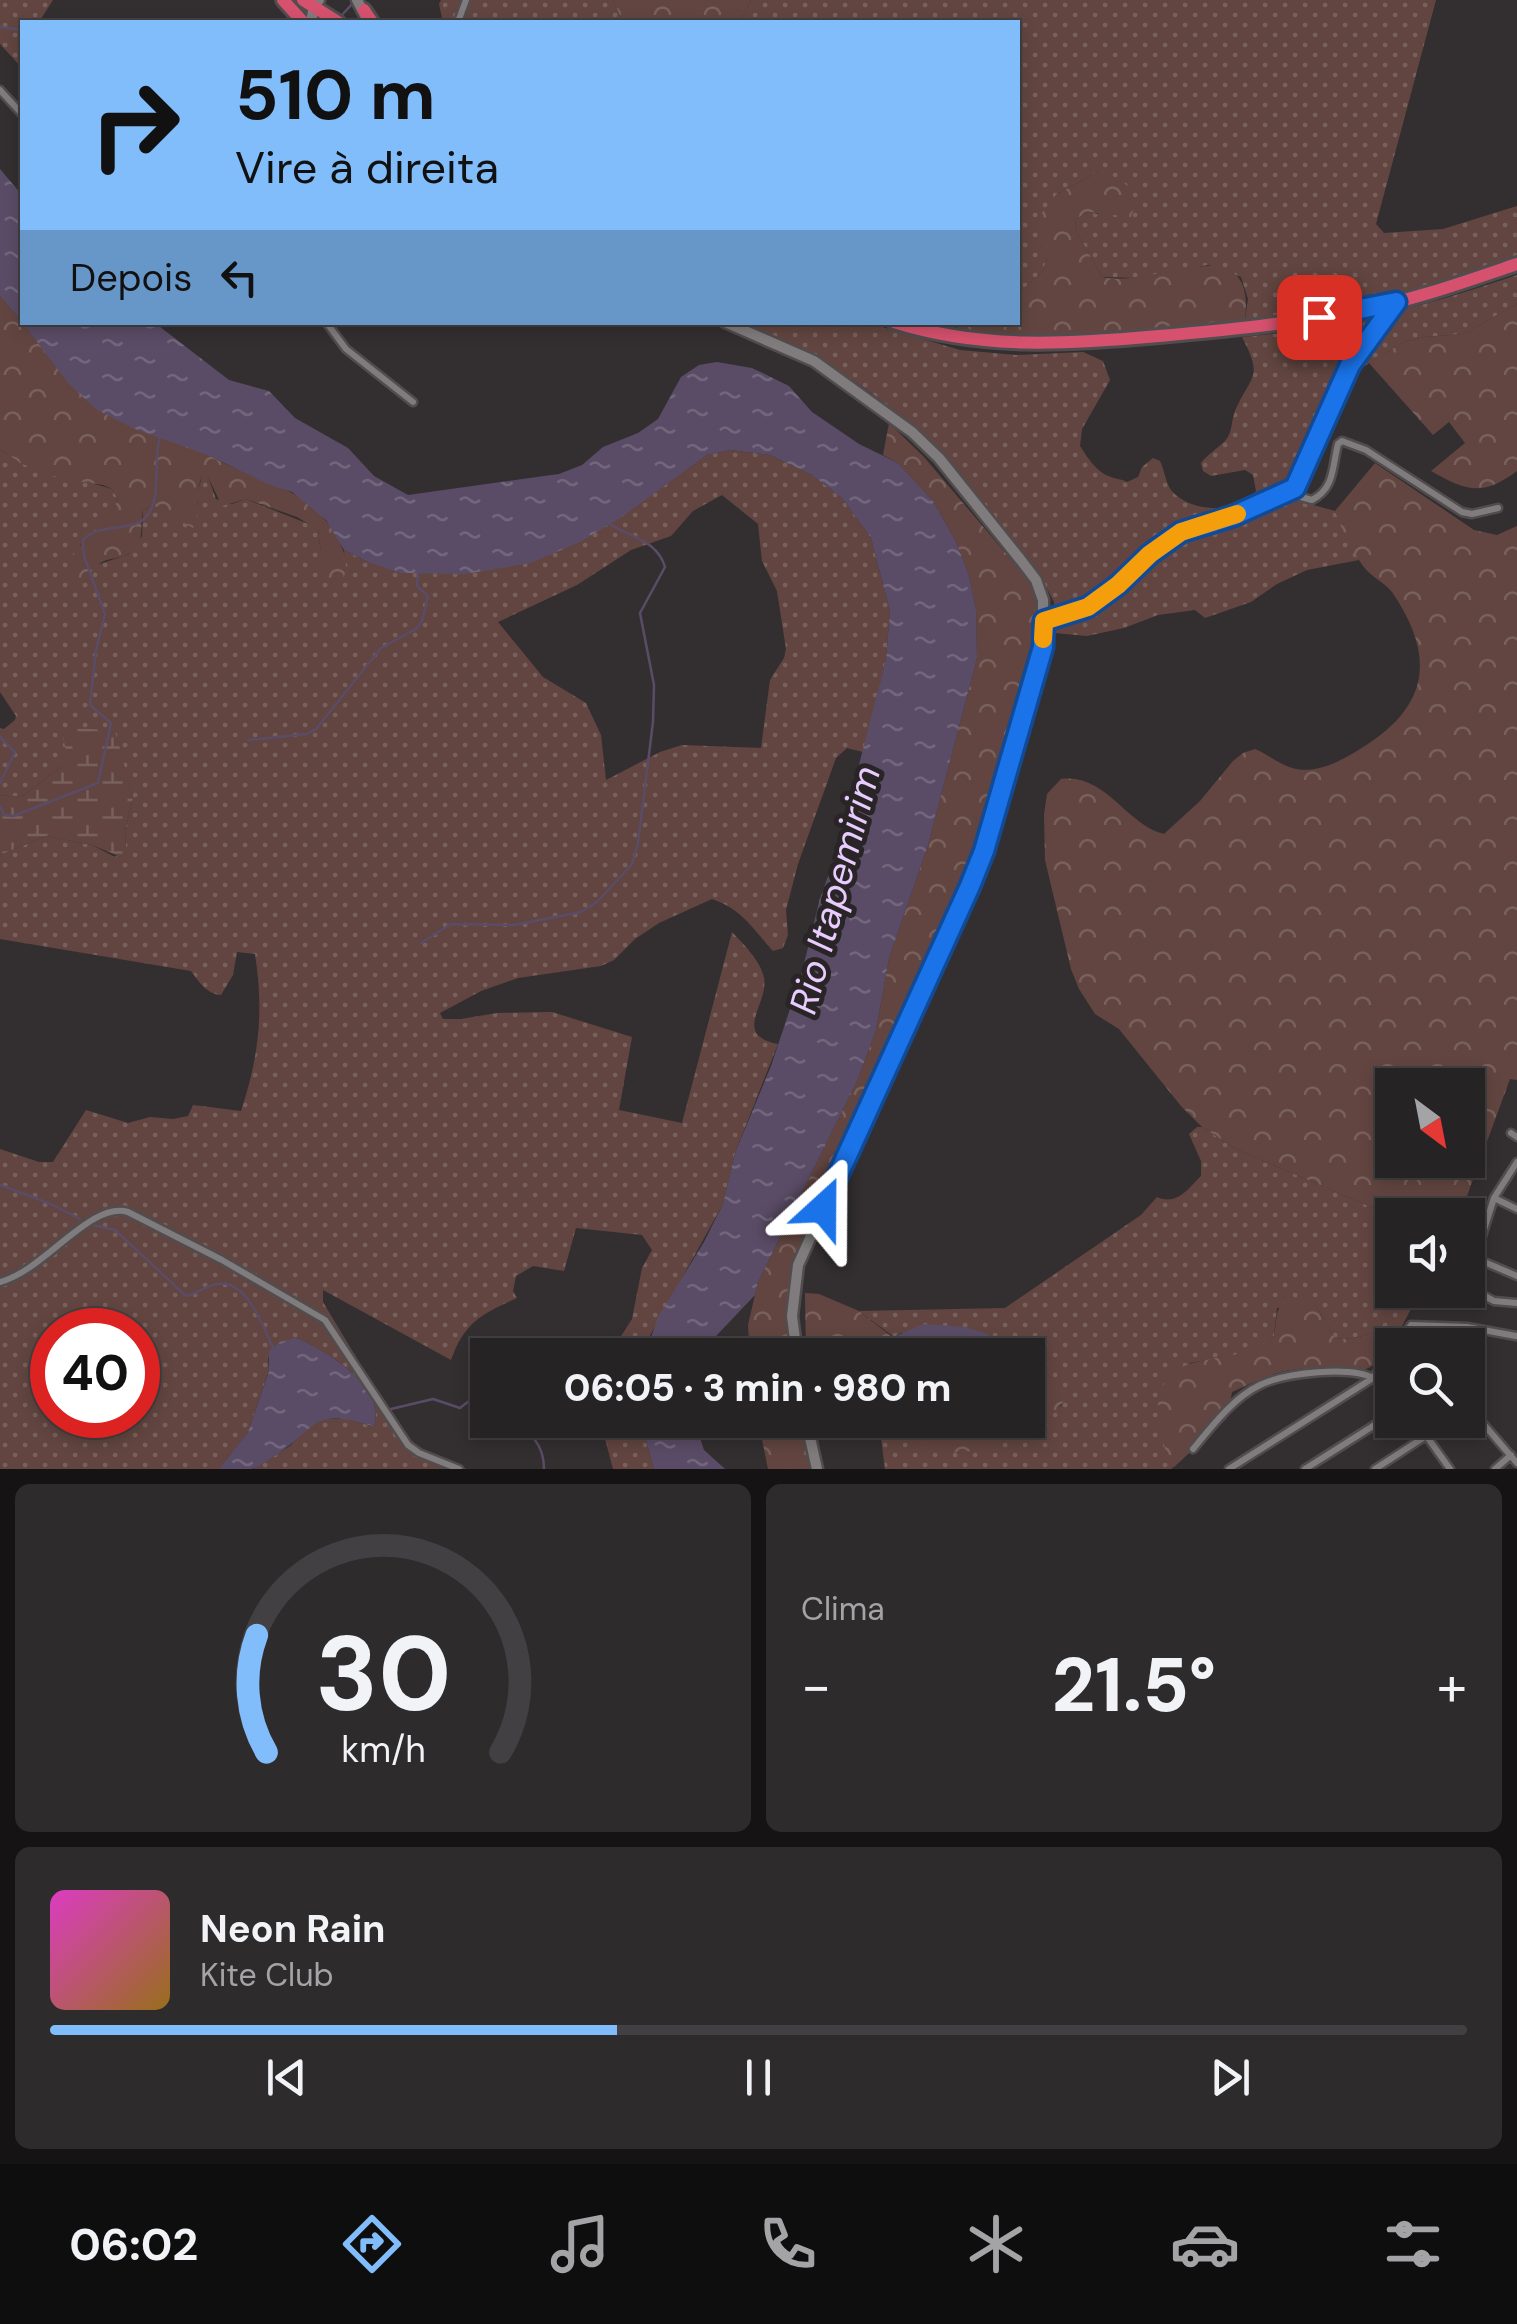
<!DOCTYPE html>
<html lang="pt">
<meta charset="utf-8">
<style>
body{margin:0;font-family:"DM Sans",sans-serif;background:#2e2b2d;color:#f1f3f6;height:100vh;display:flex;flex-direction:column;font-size:38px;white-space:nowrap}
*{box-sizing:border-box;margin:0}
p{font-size:32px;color:#a4a4a7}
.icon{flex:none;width:55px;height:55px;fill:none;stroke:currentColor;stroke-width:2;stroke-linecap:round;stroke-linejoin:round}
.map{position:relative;height:1469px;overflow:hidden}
.panel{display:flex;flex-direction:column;gap:15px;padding:15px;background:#151314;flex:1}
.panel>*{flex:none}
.banner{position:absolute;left:20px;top:20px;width:1000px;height:305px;border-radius:0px;box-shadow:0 5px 15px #0003,0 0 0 2px #424042;background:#80bdfa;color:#111;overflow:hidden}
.needle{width:65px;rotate:148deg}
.tools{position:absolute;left:1375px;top:1068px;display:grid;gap:20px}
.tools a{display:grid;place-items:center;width:110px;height:110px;border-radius:0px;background:#262325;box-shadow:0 5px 15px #0003,0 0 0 2px #424042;font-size:50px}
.speed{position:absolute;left:30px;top:1308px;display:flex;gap:20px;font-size:50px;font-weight:700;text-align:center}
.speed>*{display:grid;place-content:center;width:130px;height:130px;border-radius:50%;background:#262325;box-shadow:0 5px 15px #0003,0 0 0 2px #424042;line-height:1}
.speed .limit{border:15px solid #d22;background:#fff;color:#111}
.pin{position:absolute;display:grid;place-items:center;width:85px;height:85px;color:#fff;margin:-42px;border-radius:20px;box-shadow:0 5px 15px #0006}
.me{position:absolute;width:110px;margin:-55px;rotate:24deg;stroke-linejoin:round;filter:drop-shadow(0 0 8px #0008)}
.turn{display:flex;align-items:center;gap:35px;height:210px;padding:0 50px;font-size:45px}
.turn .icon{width:130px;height:130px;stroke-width:2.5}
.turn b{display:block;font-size:70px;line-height:85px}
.then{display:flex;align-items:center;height:95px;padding:0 50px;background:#0003;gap:20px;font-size:38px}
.big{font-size:75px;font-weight:800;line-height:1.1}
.panel .tile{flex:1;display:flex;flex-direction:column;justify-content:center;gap:15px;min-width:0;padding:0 35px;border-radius:15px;background:#2e2b2d}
.panel .dial{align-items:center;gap:0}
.dial svg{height:260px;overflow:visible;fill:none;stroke:#424042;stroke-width:7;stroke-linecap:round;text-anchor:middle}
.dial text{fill:#f1f3f6;stroke:none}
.song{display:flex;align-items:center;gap:30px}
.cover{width:120px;height:120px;border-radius:15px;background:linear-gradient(135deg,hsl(310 70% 55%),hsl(40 70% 35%))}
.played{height:10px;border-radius:5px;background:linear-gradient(90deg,#80bdfa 40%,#424042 40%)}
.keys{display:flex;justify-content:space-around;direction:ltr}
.heat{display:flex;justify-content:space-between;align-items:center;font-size:55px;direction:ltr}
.panel .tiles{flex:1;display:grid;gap:15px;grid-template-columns:1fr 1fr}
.tile:last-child{grid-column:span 2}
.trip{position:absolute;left:470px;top:1338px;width:575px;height:100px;border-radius:0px;background:#262325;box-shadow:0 5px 15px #0003,0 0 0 2px #424042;font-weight:800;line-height:100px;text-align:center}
.dock{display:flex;height:160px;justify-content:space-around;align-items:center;background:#0f0e0f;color:#a4a4a7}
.dock .icon{width:70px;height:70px}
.dock .selected{color:#80bdfa}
.dock b{font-size:45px;color:#f1f3f6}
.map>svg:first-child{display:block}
.grass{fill:url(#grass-dots);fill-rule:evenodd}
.forest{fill:url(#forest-crowns);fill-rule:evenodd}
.wetland{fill:url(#wetland-marsh)}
.water{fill:url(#water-ripples)}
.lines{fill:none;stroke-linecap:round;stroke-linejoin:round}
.stream{stroke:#5a4c66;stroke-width:2.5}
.street-casing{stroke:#514d4f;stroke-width:11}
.secondary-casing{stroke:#514d4f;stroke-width:15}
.highway-casing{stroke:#514d4f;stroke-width:18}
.street{stroke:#807c7d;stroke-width:6}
.secondary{stroke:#807c7d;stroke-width:10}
.highway{stroke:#d5516e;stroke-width:12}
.route-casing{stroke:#114b97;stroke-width:25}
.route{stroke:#1a73e8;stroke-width:18}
.slow{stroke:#f59e0b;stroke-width:18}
.labels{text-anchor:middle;stroke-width:10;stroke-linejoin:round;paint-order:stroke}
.water-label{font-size:38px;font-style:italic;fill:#e8ccfe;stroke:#292527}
</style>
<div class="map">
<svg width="1517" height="1469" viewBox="0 0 1517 1469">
<defs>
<pattern id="grass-dots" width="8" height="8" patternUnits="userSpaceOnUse" patternTransform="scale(2.5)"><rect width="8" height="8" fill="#624540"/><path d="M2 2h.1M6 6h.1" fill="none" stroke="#78605c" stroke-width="1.8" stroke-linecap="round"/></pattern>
<pattern id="forest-crowns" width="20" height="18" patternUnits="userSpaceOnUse" patternTransform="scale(2.5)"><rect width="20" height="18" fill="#624540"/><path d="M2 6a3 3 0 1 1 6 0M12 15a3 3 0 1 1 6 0" fill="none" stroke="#78605c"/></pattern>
<pattern id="wetland-marsh" width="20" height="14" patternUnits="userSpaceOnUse" patternTransform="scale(2.5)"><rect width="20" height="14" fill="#624540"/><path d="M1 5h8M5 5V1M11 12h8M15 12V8" fill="none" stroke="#78605c"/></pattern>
<pattern id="water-ripples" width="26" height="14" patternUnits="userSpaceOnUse" patternTransform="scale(2.5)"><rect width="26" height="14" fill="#5a4c66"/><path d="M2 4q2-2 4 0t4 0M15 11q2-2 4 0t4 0" fill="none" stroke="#72667c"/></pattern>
</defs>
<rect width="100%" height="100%" fill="#332f31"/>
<path class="grass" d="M0 0H53L39 22H22V68L0 44Z
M441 0H613L623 22H443L439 4Z
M751 0H1436L1376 224 1384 233 1443 229 1517 206V257C1424 288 1344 311 1245 320L1248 299 1241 277 1208 265 1137 278 1102 277 1075 229 1076 219 1088 212 1098 214 1099 171 1056 195 1040 245 1047 257 1043 271 1018 294V22H740Z
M1517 275V304L1463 334 1424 337 1404 342 1338 382 1324 433 1295 500 1335 511 1359 560 1307 570 1277 584 1251 602 1205 618 1195 610 1158 615 1124 628 1087 636 1055 633 1054 602 1040 575C993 525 953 466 903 419 853 372 793 346 730 323H869L960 350 1016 355 1083 352 1103 361 1110 380 1082 429 1080 446C1087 457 1097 473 1111 477 1116 479 1122 479 1127 482L1138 477 1142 467 1153 458 1160 461C1165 471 1165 482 1171 490 1189 513 1239 515 1256 491L1253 475 1245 470 1211 476 1203 471 1201 463C1208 454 1217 449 1225 441 1233 432 1231 421 1235 411 1251 374 1264 379 1242 337 1342 329 1422 307 1517 275Z
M0 449 20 463 112 489 118 499C109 519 95 531 80 545L97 565 129 554 142 536 143 510 153 506 165 511 198 505 196 496 202 477H208L216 499 232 504 246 499 311 525 318 530 321 553 345 570 344 550 368 562 619 518 707 455 730 450 770 455 812 475 842 498 871 538 890 611 886 659 863 752 847 748 836 758 798 864 786 910 788 935 783 948 773 951C753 929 742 909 712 899L659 923 635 939 614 960 601 966 518 978 481 991 440 1013 443 1019H461L497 1013 552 1012 632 1037 619 1110 682 1123 732 932C743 944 761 961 764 978 769 1004 731 1035 778 1044L735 1153 723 1204 647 1341 645 1355H609L632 1319 642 1268 652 1250 642 1235 576 1228 564 1271 533 1266 516 1276 513 1291 517 1298C482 1314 465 1321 451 1360L323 1290V1302L410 1447 467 1469H254L290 1446 308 1427 324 1419H348L371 1426 375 1423C383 1385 326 1350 296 1338L268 1358 269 1370 248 1432 219 1469H0V1149L39 1162H53L86 1110 128 1123 150 1117 173 1119 188 1116 193 1105 241 1111C259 1056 264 1012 255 954L237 952 233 975 221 995C207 994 199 982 191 971L0 939V855L46 836 92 845 115 857 126 847 125 831 133 798 114 731 62 729 68 756 62 766 21 797 0 795V728L4 729 15 720 16 716 0 692ZM722 495 758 524 762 561 777 591 786 649 784 658 770 680 761 748 682 745 660 752 606 780 601 735 586 703 543 677 498 622 577 585 631 550 671 536 693 511ZM52 1330H138V1415H52Z
M1197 1127H1202L1236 1149 1392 1216V1290H1421L1402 1326C1378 1328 1359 1342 1335 1338L1315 1304 1277 1308 1274 1336 1261 1347 1242 1354 1190 1363 1172 1469H885L881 1438 885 1433 904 1427 911 1436 1016 1438 1062 1405 1049 1376 1028 1367V1355H1000L988 1334 901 1333 894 1337 859 1311 1005 1308 1141 1215 1157 1197C1177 1206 1188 1189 1201 1176V1161L1189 1134Z
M600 1420H640L654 1469H613Z"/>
<path class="forest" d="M613 0H751L740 22H623Z
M1099 171C1123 178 1141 190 1131 217L1088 212 1076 219 1075 229 1102 277C1153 290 1257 222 1245 320 1148 328 1051 343 954 331L962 323 1018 322V294L1043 271 1047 258 1040 245 1037 219 1056 195Z
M0 296 22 322C85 366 144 416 209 455 244 476 288 483 317 511 334 527 363 571 333 588L324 577 318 530 297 517 246 499 222 506 208 477H202C193 495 202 511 193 528L154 506 143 510C140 522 144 539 136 548 128 557 117 557 107 560 92 564 90 584 67 581 65 544 104 532 118 499L112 489 103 485 62 479 20 463 0 449Z
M1517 304V471C1482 497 1467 491 1431 471L1465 443 1449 422 1433 435 1369 363 1404 342 1424 337 1463 334Z
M889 423 924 457 1031 583 1038 595 1043 630 966 889 796 1273 794 1355H750L748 1325 758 1282 857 1081 876 1030 889 958 928 845 977 658 976 610 969 575 956 542 933 501 898 463 883 455Z
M1375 463 1474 530 1497 535 1517 526V1080L1510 1079 1460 1215 1392 1216 1236 1149 1202 1127 1181 1106 1119 1029 1095 1014 1079 989 1071 969 1045 860 1044 815 1047 794 1061 779C1106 773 1126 825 1164 834L1200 801 1233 761 1243 753 1255 749C1267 754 1278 763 1289 767 1317 777 1346 758 1368 744 1432 702 1433 652 1392 592 1384 582 1371 577 1363 566 1351 549 1342 531 1335 511ZM1392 1085H1468V1160H1392Z
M805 1293 819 1294 859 1311 915 1355H806Z
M1300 1296 1315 1304 1335 1338C1359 1342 1378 1328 1402 1326 1369 1391 1358 1365 1298 1369 1274 1371 1254 1382 1232 1392L1227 1418 1173 1468C1156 1432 1143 1377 1193 1363 1222 1355 1250 1357 1274 1336 1279 1311 1272 1305 1300 1296Z
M1028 1367 1061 1381 1067 1395C1045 1437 971 1463 926 1448 914 1443 906 1430 898 1420H1028Z
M758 1420H804L811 1469H768Z"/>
<path class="wetland" d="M61 728 114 730 116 734 133 798 125 831 126 847 121 857 92 845 46 836 0 855V795L21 797 62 766 67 755Z"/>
<path class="water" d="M0 169 22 195V322L0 296Z
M23 323H155L229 380 269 391 295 418 348 448 374 476 408 495 559 474 582 465 603 447 638 433 658 419 681 377 699 365 717 362 752 368 789 386 812 412 859 444 898 463 933 501 956 542 969 575 976 610 977 658 928 845 889 958 876 1030 857 1081 758 1282 755 1295 698 1355H645L658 1317 704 1242 723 1204 735 1153 771 1066 801 976 820 898 836 855 886 659 890 611 871 538 842 498 812 475 770 455 730 450 707 455 620 518 578 543 530 563 465 574 401 573 368 562 344 550 326 520 292 492 268 484 210 456 135 429 97 410 68 383Z
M923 1324 965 1327 988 1334 1000 1355H915L903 1349 894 1337Z
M296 1338C326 1350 383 1385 375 1423L372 1426C309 1406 318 1429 273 1457 266 1461 259 1468 251 1469 242 1469 229 1469 219 1469L248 1432 269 1371V1351L280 1342Z
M640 1420H694L704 1450 725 1469H654Z"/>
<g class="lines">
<path class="stream" d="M340 17 355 1
M0 27 22 30
M0 737 15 752 0 783
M248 740 307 734 316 729 381 648 416 629 422 621 428 596 417 586 418 573
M0 806 4 815 13 816 98 783 111 723 90 705 96 650 105 614 84 556 83 540C95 526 117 530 135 524 167 513 151 463 160 438
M421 943 451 924 514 925 581 912 597 902 632 864 638 843 653 722 654 685 640 613 665 567C657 540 631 538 610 524
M0 1185 51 1204 80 1219
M92 1225 115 1230 186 1296C197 1293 206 1286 217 1284 246 1278 264 1327 273 1348
M391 1409 433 1399 460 1408 473 1398 488 1407
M509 1420C530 1432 544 1443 544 1469"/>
<g class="street-casing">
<path id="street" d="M458 22 466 0
M0 90 22 114
M1394 305 1351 365 1295 488 1301 497 1312 500C1335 488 1332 467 1338 444L1342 441 1366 450 1462 512 1472 514 1498 508
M326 322 346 349 413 402
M1044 621 1088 607 1119 585 1150 553 1181 532 1233 515 1295 488
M1511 1133 1517 1137
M1517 1162 1494 1198 1475 1258 1517 1276
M1494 1198 1517 1209
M0 1282C44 1271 90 1201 128 1212L222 1260 325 1320 408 1445 419 1453 459 1469
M1468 1287 1494 1301 1517 1303
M1437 1328V1345
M1396 1345 1411 1325 1467 1327 1516 1336
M1468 1406 1517 1463
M1415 1420 1450 1469
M1193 1449C1212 1426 1233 1398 1260 1385 1285 1373 1351 1365 1375 1379 1381 1383 1387 1390 1392 1395
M1229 1469 1373 1378 1392 1350
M1305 1469 1392 1414
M1375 1469 1426 1436
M1495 1469 1511 1455"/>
</g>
<g class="secondary-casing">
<path id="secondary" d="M357 0 366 17
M311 22 314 6 319 0
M725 322 814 361 912 432 939 458 1020 559 1036 580 1043 600V647L984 851 798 1265 792 1316 797 1355
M806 1420 817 1469"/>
</g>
<g class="highway-casing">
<path id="highway" d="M283 0 303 22
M303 0 338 22
M364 10 372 22
M894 322C982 350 1069 344 1159 336 1225 330 1291 324 1356 311 1411 301 1464 282 1517 264"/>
</g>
<use href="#street" class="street"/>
<use href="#secondary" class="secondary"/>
<use href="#highway" class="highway"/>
</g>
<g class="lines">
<g class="route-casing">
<path id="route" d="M823 1208 970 886 984 851 1043 647 1044 621 1088 607 1118 585 1150 554 1181 532 1233 516 1295 488 1350 365 1396 302 1319 317"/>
</g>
<use href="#route" class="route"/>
<path class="slow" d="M1043 639 1044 621 1088 607 1118 585 1150 554 1181 532 1237 514"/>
</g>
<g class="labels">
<g class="water-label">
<text transform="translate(835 890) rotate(-75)" y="13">Rio Itapemirim</text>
</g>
</g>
</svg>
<div class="tools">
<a><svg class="needle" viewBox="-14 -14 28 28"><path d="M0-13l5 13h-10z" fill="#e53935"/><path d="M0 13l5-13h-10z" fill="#a4a4a7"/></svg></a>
<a><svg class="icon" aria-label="sound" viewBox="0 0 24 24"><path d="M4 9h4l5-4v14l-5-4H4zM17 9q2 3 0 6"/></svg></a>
<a><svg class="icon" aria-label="search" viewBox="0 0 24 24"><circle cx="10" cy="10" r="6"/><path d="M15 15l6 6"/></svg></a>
</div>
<div class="speed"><div class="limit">40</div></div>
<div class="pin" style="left:1319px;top:317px;background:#d93025"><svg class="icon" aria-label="arrive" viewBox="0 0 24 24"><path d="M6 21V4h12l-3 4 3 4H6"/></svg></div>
<svg class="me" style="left:823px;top:1208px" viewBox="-20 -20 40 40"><path d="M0-17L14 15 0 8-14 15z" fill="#1a73e8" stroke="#fff" stroke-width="4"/></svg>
<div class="trip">06:05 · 3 min · 980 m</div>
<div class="banner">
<div class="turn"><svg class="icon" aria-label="right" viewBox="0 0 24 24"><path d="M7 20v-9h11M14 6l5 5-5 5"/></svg><div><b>510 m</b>Vire à direita</div></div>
<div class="then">Depois<svg class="icon" aria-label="left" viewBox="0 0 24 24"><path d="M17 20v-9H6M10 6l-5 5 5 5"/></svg></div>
</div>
</div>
<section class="panel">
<div class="tiles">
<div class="tile dial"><svg viewBox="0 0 100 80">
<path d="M14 69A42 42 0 1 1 86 69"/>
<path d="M14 69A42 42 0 0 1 11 33" stroke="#80bdfa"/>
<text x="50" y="56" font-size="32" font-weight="700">30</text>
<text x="50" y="72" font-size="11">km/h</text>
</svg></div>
<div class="tile"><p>Clima</p>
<div class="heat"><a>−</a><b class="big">21.5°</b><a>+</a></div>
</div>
<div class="tile">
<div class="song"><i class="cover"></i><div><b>Neon Rain</b><p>Kite Club</p></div></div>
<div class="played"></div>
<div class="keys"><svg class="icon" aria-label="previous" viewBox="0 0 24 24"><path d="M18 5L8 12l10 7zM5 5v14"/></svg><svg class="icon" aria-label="pause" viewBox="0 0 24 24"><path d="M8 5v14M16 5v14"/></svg><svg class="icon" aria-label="next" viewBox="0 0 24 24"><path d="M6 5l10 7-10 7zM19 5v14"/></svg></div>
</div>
</div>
</section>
<nav class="dock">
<b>06:02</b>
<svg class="icon selected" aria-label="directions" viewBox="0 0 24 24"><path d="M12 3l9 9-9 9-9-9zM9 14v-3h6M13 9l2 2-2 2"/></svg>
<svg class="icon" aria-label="music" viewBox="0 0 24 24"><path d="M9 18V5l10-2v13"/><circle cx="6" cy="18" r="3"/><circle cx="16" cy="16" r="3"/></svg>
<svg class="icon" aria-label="phone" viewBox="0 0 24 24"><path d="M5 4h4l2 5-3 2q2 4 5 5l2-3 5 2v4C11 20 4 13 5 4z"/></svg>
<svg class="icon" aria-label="climate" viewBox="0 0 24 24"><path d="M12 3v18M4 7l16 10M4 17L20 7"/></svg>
<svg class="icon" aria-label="car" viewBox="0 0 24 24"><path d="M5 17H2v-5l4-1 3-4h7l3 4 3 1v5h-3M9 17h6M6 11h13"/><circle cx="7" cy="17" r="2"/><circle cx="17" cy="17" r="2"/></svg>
<svg class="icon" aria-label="filters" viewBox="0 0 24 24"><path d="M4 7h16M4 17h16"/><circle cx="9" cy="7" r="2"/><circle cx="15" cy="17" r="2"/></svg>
</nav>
